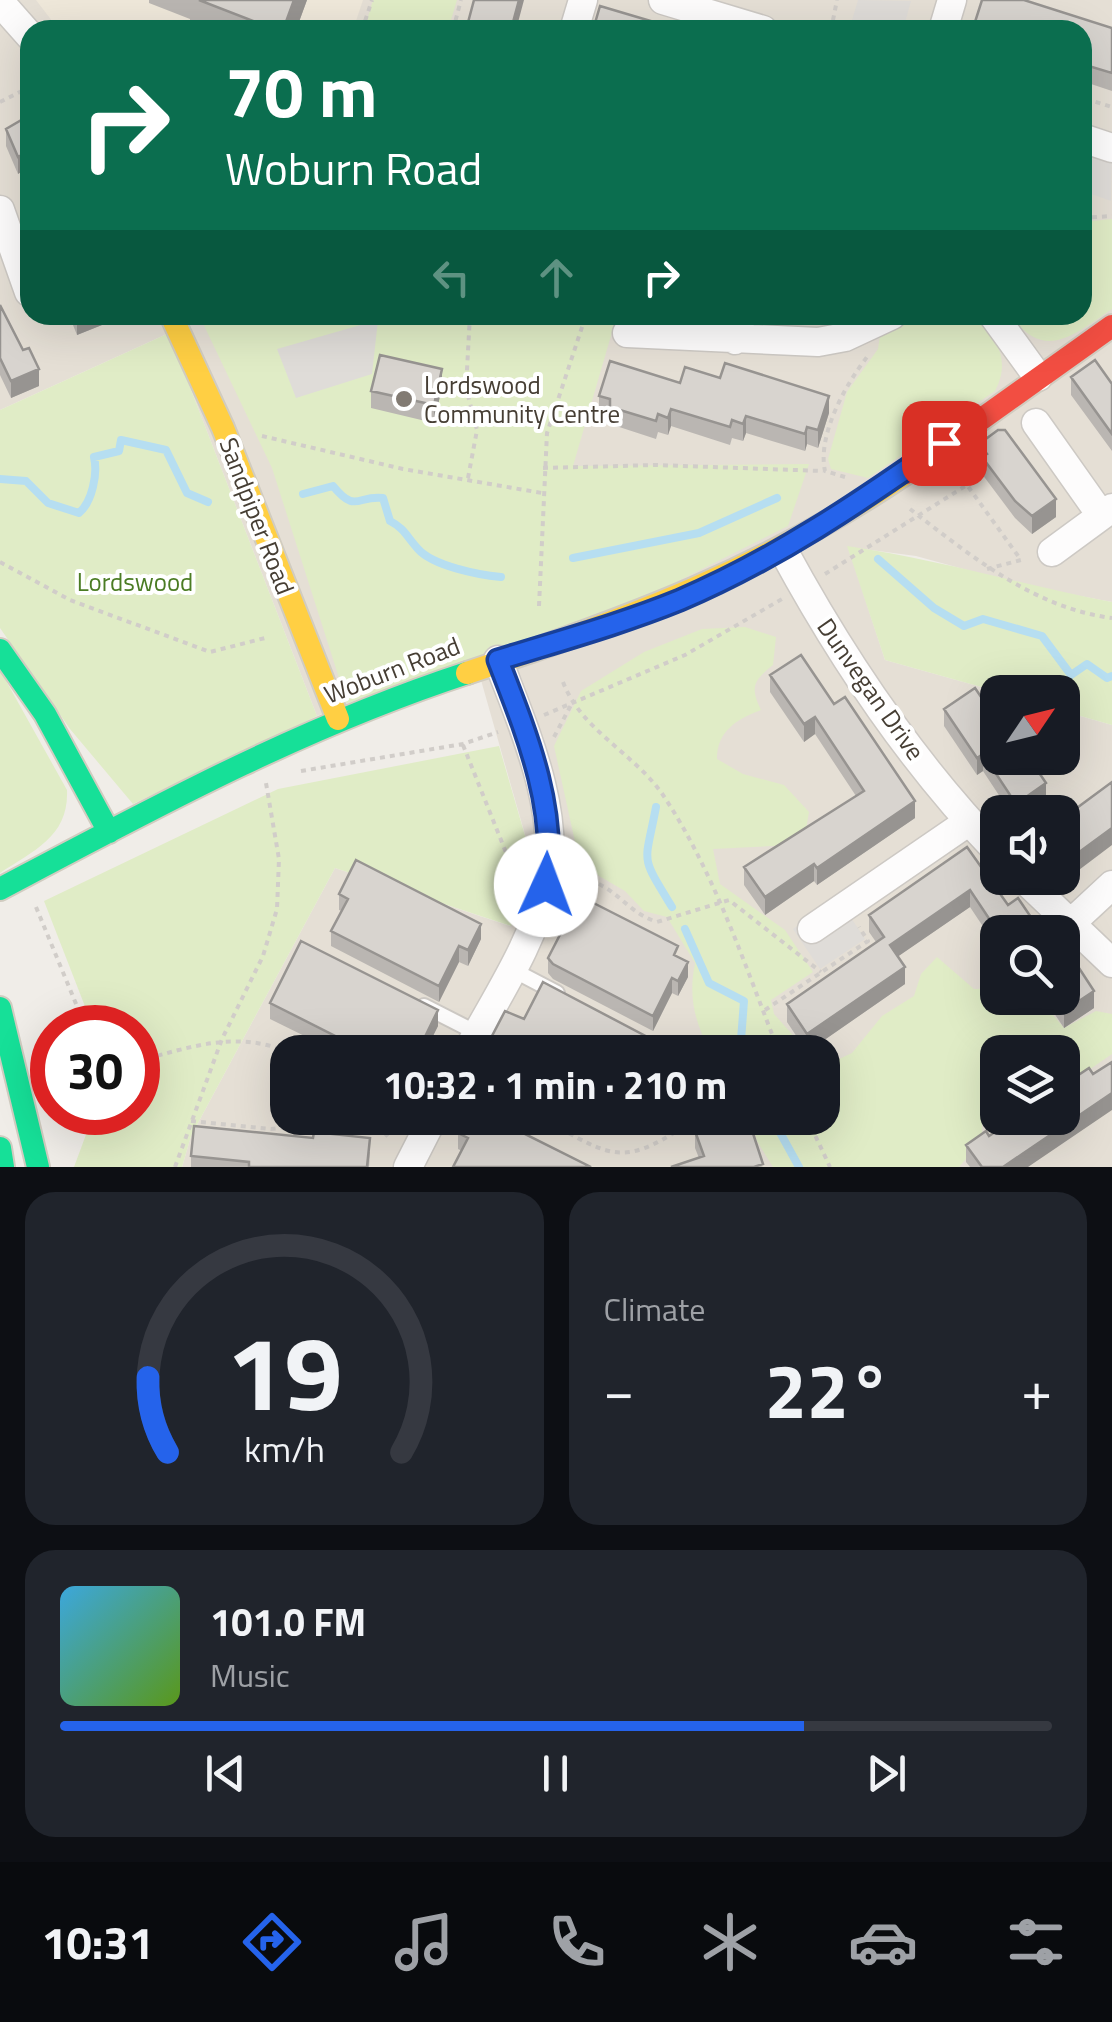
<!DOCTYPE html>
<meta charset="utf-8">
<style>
body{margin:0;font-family:"Titillium Web",sans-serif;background:#20242c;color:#f1f3f6;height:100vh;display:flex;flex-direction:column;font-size:38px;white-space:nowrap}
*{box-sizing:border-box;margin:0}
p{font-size:32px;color:#9ea1a6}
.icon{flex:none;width:55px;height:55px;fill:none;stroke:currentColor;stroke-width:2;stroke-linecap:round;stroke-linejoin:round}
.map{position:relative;height:1167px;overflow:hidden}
.side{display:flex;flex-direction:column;gap:25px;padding:25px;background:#0d0f14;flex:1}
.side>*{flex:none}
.top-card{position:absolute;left:20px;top:20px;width:1072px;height:305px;border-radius:30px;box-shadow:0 10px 40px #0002;background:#0b6e4f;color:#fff;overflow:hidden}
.needle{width:65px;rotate:55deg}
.buttons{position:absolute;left:980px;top:675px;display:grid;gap:20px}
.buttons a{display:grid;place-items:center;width:100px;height:100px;border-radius:20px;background:#171b24;box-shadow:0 10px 40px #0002;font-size:50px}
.speed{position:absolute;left:30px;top:1005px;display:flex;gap:20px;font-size:50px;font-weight:700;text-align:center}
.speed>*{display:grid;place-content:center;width:130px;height:130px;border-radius:50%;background:#171b24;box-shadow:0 10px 40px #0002;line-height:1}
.speed .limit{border:15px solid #d22;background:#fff;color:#111}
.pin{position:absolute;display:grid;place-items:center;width:85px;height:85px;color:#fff;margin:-42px;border-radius:20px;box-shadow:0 5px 15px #0006}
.me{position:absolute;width:110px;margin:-55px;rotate:2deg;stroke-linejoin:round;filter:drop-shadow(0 0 8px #0008)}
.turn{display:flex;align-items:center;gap:35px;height:210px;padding:0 40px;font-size:45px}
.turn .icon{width:130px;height:130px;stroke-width:2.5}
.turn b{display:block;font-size:70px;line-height:85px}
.lanes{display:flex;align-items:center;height:95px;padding:0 40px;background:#0003;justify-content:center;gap:50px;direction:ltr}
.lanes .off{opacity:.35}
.big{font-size:75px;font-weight:700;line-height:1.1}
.side .card{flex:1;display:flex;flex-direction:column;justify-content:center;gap:15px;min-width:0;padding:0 35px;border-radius:30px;background:#20242c}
.side .dial{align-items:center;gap:0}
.dial svg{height:260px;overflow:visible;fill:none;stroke:#363941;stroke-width:7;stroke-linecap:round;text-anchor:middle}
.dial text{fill:#f1f3f6;stroke:none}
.song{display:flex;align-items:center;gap:30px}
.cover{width:120px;height:120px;border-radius:15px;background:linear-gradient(135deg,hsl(200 70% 55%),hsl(90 70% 35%))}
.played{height:10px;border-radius:5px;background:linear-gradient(90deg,#2563eb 75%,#363941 75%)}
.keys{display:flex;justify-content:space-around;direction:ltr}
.heat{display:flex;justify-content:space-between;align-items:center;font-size:55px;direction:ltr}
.side .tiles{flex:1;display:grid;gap:25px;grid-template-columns:1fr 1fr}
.card:last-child{grid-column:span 2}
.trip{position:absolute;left:270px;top:1035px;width:570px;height:100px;border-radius:30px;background:#171b24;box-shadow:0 10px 40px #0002;font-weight:700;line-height:100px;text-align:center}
.menu{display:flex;height:160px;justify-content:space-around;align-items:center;background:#090b0e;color:#9ea1a6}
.menu .icon{width:70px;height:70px}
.menu .current{color:#2563eb}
.menu b{font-size:45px;color:#f1f3f6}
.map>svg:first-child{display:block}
.residential{fill:#e5dfd5;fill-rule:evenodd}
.education{fill:#efe8da}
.green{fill:#e0ecc6}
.parking{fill:#dfdcd8}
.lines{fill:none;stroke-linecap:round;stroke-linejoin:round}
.stream{stroke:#b6def1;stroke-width:8}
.lane-casing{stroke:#cdc9c4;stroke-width:18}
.street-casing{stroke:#cdc9c4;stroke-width:31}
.fast-casing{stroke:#d1ccc0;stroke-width:26}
.slow-casing{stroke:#d1ccc0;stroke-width:26}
.jam-casing{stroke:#d1ccc0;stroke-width:26}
.path{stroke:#d1cdc9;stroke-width:4;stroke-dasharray:5 5;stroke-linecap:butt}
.lane{stroke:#fdfcfc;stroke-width:14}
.street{stroke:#fdfcfc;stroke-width:28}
.fast{stroke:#16e098;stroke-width:22}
.slow{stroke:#ffcf43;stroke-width:22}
.jam{stroke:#f24e42;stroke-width:22}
.wall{fill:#bab6b2}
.shaded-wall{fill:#979491}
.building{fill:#d8d4cf;stroke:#979491;stroke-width:2.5}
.route-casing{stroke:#184099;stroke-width:25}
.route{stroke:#2563eb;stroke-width:18}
.poi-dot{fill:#827b73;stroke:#fff;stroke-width:4}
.labels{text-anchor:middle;stroke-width:8;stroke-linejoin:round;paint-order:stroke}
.poi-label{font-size:25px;fill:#463e34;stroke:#fff;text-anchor:start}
.street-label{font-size:25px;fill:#463e34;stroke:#fff}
.park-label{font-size:25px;fill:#4b7c24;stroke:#fff}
</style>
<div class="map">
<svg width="1112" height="1167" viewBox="0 0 1112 1167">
<rect width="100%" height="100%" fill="#f0ede8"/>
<path class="residential" d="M0 0H1112V602L1022 585 916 556 848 547 885 660 999 692 998 758H1062L1063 711 1112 725V1167H182L191 1136 335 868 510 926 535 870 473 652 317 716 169 333 0 410ZM30 30H1082V315H30ZM998 812H1062V878H998ZM998 932H1062V998H998ZM288 1052H822V1118H288ZM998 1052H1062V1118H998Z"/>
<path class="education" d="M36 0H363L353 30H59Z"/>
<path class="green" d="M373 0H457L448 30H364Z
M1112 219V309C1076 333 1044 364 1011 315H1082L1083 222Z
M199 315H617L573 466 809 464 788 526 642 599 347 703 272 468Z
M921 315H978C997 341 1011 360 995 391L868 478 831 469 828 459 847 392 878 349 880 336Z
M169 333 317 716 133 804 70 729 0 628V410Z
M847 546C937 559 1023 585 1112 602V725L1063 711 1062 692H999L885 660Z
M745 627 776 637 773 665C753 681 750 687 761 710 737 719 717 731 717 759L743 774 784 785 809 812 805 835 791 845 713 849 720 884 785 930 813 972 771 1000 774 1014 807 1051 823 1047 837 1060 852 1053 882 1016 914 996 921 974 937 957 974 989 997 988 998 998H1039L1064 1028 1096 1011 1112 1014V1054L1080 1076 1063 1077 1062 1052H998L997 1064 983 1062 982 1140 959 1167H773L757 1141 751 1118H822V1052H710C695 1021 688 998 695 963L667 917 644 911 625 891 599 876 577 851 554 746 581 691 644 652 702 629Z
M0 670 67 790C69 836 35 850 0 873Z
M499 746 535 870 511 926 335 868 191 1136 182 1167H74L94 1113 138 1112V1028L93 1027 44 901 278 789Z"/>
<path class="parking" d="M858 0 911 1 903 30H849Z
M1083 143 1112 155 1111 201 1083 191Z
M378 320 372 374 296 398 277 349Z
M838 898 865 939 820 969 793 929Z"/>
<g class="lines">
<path class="stream" d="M0 479 26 481 48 503 79 513C92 502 98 474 94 457L119 451 121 440 166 450 187 493 208 502
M303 494 333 486C356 514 357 495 383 498L390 521C404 528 407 537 418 549 433 566 479 575 501 577
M573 558 699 533 777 498
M878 559 934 608 964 626 983 619 1042 636 1071 675 1087 664 1107 678 1112 676
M656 807C645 866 639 853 672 907
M685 929 709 983 744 1001 741 1040 745 1052
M772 1118 799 1167"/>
<g class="lane-casing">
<path id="lane" d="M511 969 557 993
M424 1006 477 1033"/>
</g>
<g class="street-casing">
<path id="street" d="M663 0 763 30
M0 2 30 36
M574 30 583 0
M943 30 952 0
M1082 138 1112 148
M0 210 29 292
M993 315 1038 377
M627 333 818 342 845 337 892 315
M735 340 742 315
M1036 423 1101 515
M783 550C842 659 911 762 998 852
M1052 552 1112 508
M1023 878 1112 963
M1071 923 1112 885
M812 929 968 822
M467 1052C495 999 533 944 546 885 562 811 523 727 498 660
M408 1167 433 1118"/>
</g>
<g class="fast-casing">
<path id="fast" d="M0 650 45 714 109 832
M0 889C153 808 302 727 467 673
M0 1008 38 1167
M0 1148 3 1167"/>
</g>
<g class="slow-casing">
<path id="slow" d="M171 315 223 428 338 719
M467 673C628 619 764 569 906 473"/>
</g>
<g class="jam-casing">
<path id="jam" d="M906 473 1112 326"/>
</g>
<path class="path" d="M362 30 372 0
M453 30 461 0
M831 30 837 0
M1082 98 1086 99 1082 110
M1086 99 1112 107
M0 102 30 87
M1082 218 1112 216
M262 436 403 469 542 493
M543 468 656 465 823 471
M845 477 825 471C817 435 846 384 867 357
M468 478 477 430 466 388 470 315
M910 509C971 556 1034 608 1112 618
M0 562 70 600 210 652 269 637
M987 569 1021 560
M825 574 967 485 1021 560
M539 606 547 433 586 315
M563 682C581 730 634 753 663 795 715 873 745 966 779 1052
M544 715 685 655 782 599
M554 737 571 705
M463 745 515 875H521
M301 771 463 744 498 732
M570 876C618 882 621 910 657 922L729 900 821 972
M36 907 86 1028
M765 1010 868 941 859 927
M138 1061C191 1047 236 1030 288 1052
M371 1118 391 1140
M543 1118C616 1161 624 1167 697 1118
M807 1118 830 1167
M191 1121 271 1129 355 1118
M175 1167 222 1039 263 956 277 909 279 859 266 783"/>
<use href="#lane" class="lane"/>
<use href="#street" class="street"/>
<use href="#fast" class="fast"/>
<use href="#slow" class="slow"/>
<use href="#jam" class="jam"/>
</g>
<path class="wall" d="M149 0H307L296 30H190V19L149 3Z
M975 22 1112 28V91L1082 81V30H975Z
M30 115 18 174 6 146V129Z
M0 305 39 386 11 398 0 375Z
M69 315H127L77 335Z
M1071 377 1112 384V451L1071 395Z
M680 383 829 413 818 448 807 444 805 451 746 433 743 441 732 438 730 445 671 426 668 435 658 432 656 439 610 424V417L599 413V396Z
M442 387 434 423 371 408V391Z
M979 444 1056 517 1032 534 1015 518 982 474V465L979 461Z
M770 675 834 704 915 818 817 885 814 881 765 915 744 885V867L856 796 815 734 804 742 770 692Z
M944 709 1046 800 1028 812H1010L983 771 977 775 944 726Z
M1112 782 1067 879 1062 872V819Z
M967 847 1008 905 998 932V949L970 907 898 956 905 984 807 1052 787 1022V1004L876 942 869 932V915Z
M339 894 481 939 468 966 459 962 439 1002 331 946V931L342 911 339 910Z
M552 916 678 957 688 977 678 996 672 993 653 1031 553 979 548 973V958L560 935 552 931Z
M1044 998H1062L1094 1008 1064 1028Z
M270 1003 438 1026 426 1049 429 1052H337L270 1019Z
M524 1019 676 1052H492V1036Z
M619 1118H661L653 1135Z
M695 1131 763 1167 699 1158 695 1148Z
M458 1133 591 1167 462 1151 458 1149Z
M989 1136 1028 1167H970L966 1162V1145Z
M370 1152 369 1167H191V1156Z"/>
<path class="shaded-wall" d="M294 0H307L296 30H283Z
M519 0H524L516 30 512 26Z
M30 150V167L18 174V157Z
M83 315H127L77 335V317Z
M39 369V386L11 398V381Z
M442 369V387L434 423V405Z
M829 396V413L818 448V430Z
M671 409V426L668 435V418Z
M746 416V433L743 441V424Z
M807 427V444L805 451V434Z
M1056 499V517L1032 534V516Z
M815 717V734L804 742V724Z
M983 754V771L977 775V758Z
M1046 783V800L1028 812H1016V804Z
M915 801V818L817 885V868Z
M1112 828V845L1067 879V861Z
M814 864V881L765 915V897Z
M970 890V907L890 962V945Z
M481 924V939L468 966V950Z
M459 946V962L439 1002V986Z
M688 962V977L678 996V981Z
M905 967V984L807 1052V1034Z
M672 978V993L653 1031V1016Z
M1094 991V1008L1064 1028V1011Z
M438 1010V1026L425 1052 421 1045Z
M1112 1093V1110L1028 1167H1003Z
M653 1118H661L653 1135Z"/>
<path class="building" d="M199 0H294L283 30H276Z
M474 0H519L512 26 518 28V30H466Z
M982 0H1024L1112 28V73L1082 64V30H999L975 22Z
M600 6 681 30H593Z
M30 115V150L18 157 6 129Z
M0 305 23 350 29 348 39 369 11 381 0 358Z
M380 355 442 369 434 405 371 391Z
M1095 360 1112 384V434L1071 377Z
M610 361 680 383 685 367 720 378 725 363 829 396 818 430 807 427 805 434 746 416 743 424 732 420 730 427 671 409 668 418 658 414 656 421 610 407V399L599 396Z
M998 430H1005L1056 499 1032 516 1015 501 982 457 987 454 979 444Z
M801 655 834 704 845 697 915 801 817 868 814 864 765 897 744 867 864 791 815 717 804 724 770 675Z
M975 688 998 722V758H1029L1046 783 1016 804 983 754 977 758 944 709Z
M1112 782V828L1067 861 1062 855V819Z
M967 847 1008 905 1018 898 1041 932H998L970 890 890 945 905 967 807 1034 787 1004 884 937 869 915Z
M356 860 481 924 468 950 459 946 439 986 331 931 348 899 339 894Z
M566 889 678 946 674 955 688 962 678 981 672 978 653 1016 553 964 548 958 566 923 552 916Z
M301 941 438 1010 421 1045 429 1050 428 1052H367L270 1003Z
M1062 942 1094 991 1064 1011 1055 998H1062Z
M543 982 676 1052H523L492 1036 505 1011 524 1019Z
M1112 1062V1093L1003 1167H982L966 1145 986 1131 989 1136 1016 1118H1062V1086L1089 1068 1093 1074Z
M466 1118H493L591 1167H453L468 1138 458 1133Z
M736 1118H748L763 1164 754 1167H671L704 1156 695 1131Z
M194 1126 313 1138 314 1132 370 1138 367 1167H249V1162L191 1156Z"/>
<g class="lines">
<g class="route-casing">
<path id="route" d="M546 885C558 808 525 730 498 660 559 641 621 624 680 600 776 559 860 502 944 443"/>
</g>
<use href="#route" class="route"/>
</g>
<circle class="poi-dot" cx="404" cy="399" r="10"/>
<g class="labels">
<g class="poi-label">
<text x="424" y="394">Lordswood<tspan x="424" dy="29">Community Centre</tspan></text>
</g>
<g class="street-label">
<text transform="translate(257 516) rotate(69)" y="9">Sandpiper Road</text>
<text transform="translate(392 670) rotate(-21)" y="9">Woburn Road</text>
<text transform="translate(871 689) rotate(55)" y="9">Dunvegan Drive</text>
</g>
<g class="park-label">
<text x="135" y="591">Lordswood</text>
</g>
</g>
</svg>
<div class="buttons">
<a><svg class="needle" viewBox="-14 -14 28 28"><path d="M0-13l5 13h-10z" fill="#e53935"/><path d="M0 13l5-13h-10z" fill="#9ea1a6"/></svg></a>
<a><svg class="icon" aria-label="sound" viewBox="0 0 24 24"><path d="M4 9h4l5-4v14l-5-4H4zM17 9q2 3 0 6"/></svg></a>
<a><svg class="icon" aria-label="search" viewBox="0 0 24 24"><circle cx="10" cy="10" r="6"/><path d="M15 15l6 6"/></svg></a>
<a><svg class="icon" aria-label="layers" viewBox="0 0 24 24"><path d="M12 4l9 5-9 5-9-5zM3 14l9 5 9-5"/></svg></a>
</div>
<div class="speed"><div class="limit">30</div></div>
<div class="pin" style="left:944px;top:443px;background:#d93025"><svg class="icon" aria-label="arrive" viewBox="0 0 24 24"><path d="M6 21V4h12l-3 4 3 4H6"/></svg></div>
<svg class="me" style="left:546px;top:885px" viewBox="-20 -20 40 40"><circle r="19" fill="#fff"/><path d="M0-13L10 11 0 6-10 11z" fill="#2563eb"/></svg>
<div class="trip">10:32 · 1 min · 210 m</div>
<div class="top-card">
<div class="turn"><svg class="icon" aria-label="right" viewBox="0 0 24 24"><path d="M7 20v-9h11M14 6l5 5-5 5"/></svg><div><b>70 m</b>Woburn Road</div></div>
<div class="lanes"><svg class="icon off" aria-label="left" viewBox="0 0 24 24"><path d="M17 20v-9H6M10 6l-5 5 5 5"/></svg><svg class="icon off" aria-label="ahead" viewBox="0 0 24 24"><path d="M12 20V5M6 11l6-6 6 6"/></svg><svg class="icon" aria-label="right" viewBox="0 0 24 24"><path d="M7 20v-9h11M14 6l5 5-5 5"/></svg></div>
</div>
</div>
<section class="side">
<div class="tiles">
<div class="card dial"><svg viewBox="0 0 100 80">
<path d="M14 69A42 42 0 1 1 86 69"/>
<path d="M14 69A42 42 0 0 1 8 46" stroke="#2563eb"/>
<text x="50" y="56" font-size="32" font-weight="700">19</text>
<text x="50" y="72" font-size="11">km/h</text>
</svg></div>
<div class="card"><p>Climate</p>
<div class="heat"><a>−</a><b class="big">22°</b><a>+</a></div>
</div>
<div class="card">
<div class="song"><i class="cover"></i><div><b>101.0 FM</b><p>Music</p></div></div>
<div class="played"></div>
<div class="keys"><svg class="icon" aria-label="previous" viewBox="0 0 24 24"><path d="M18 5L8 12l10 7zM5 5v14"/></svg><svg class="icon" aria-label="pause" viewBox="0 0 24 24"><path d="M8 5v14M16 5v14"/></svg><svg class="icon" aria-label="next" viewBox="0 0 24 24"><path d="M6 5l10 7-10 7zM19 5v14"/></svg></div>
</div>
</div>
</section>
<nav class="menu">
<b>10:31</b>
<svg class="icon current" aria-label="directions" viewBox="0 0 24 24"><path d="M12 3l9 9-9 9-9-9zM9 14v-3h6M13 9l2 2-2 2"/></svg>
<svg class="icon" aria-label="music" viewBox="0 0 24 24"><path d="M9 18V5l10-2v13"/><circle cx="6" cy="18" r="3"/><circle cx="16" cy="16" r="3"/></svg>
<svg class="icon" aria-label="phone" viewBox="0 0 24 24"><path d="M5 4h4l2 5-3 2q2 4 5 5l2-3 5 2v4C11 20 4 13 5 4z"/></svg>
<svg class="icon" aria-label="climate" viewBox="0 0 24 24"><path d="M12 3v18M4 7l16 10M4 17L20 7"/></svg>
<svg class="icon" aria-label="car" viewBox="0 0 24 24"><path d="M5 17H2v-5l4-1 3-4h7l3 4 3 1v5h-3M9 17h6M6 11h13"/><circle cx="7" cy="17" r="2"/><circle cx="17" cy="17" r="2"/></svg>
<svg class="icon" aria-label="filters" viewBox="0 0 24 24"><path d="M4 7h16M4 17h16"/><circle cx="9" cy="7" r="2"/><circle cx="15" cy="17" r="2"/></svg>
</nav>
